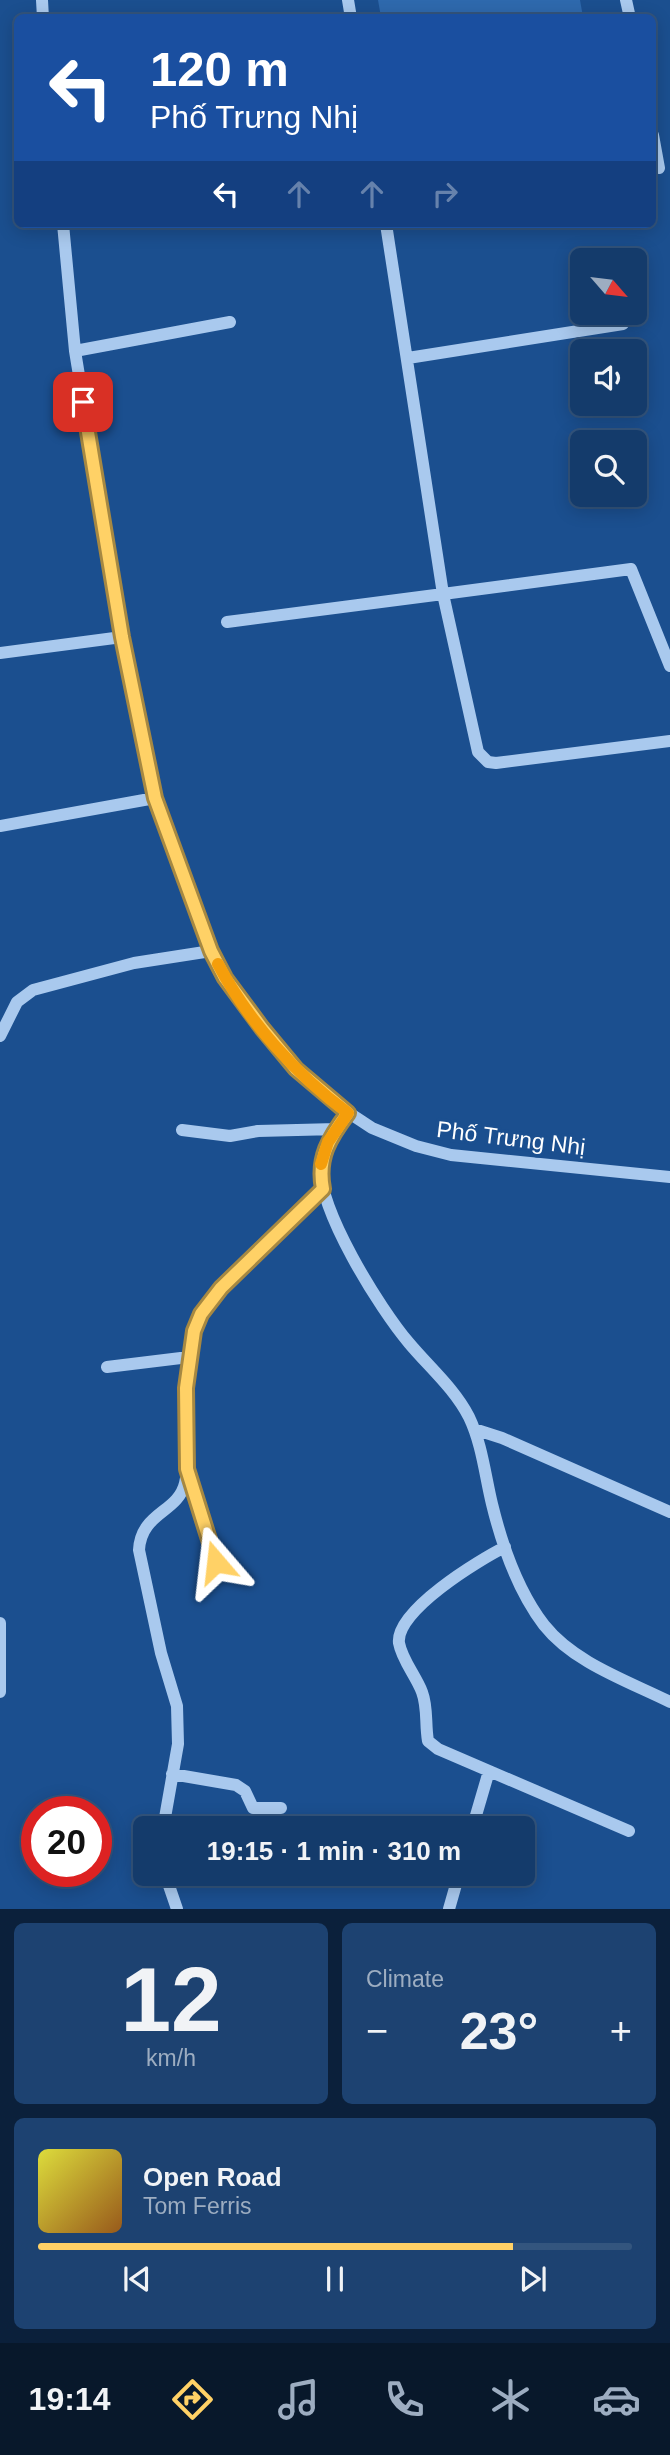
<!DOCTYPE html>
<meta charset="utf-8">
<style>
body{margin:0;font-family:Helvetica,sans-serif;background:#1d4271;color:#f1f3f6;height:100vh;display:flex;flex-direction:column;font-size:26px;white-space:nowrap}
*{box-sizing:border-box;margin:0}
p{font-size:23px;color:#9dadc1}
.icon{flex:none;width:38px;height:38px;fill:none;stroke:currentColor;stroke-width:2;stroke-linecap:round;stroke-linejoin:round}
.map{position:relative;height:1909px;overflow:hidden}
.details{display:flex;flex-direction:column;gap:14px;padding:14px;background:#0b203b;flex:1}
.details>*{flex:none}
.top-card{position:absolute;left:14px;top:14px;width:642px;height:214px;border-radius:10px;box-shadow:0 4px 18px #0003,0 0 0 2px #33557e;background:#1a4fa0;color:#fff;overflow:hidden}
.needle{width:46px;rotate:118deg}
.tools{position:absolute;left:570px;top:248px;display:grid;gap:14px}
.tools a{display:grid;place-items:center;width:77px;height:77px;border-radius:10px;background:#143b6b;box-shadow:0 4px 18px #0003,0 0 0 2px #33557e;font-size:35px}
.speed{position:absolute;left:21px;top:1796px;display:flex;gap:14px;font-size:35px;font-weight:700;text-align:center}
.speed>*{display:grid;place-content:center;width:91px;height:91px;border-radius:50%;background:#143b6b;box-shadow:0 4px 18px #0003,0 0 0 2px #33557e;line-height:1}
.speed .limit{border:10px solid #d22;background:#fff;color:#111}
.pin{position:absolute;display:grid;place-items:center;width:60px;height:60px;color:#fff;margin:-30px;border-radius:14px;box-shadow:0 4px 10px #0006}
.me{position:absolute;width:77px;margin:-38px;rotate:343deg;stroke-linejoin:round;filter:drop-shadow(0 0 5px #0008)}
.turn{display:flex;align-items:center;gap:24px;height:147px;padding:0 21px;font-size:32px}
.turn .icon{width:91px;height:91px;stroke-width:2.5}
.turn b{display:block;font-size:49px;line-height:60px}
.lanes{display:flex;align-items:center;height:66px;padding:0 21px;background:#0003;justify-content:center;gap:35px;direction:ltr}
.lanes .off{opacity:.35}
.big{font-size:52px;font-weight:600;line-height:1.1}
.details .tile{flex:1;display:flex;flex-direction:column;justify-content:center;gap:10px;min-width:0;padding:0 24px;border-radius:10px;background:#1d4271}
.details .dial{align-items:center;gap:0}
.dial b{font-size:91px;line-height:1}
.song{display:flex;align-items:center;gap:21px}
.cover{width:84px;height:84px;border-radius:10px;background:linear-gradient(135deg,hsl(60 70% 55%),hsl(30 70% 35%))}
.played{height:7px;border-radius:4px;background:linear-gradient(90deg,#ffd166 80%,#33557e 80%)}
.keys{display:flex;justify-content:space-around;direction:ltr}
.heat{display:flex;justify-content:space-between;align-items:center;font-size:38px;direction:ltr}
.details .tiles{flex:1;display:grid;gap:14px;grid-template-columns:1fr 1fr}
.tile:last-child{grid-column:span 2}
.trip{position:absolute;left:133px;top:1816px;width:402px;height:70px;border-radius:10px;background:#143b6b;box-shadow:0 4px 18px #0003,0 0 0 2px #33557e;font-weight:600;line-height:70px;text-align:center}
.tab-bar{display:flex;height:112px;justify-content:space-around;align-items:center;background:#08182b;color:#9dadc1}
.tab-bar .icon{width:49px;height:49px}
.tab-bar .selected{color:#ffd166}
.tab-bar b{font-size:32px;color:#f1f3f6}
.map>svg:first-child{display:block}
.green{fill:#2e69ad}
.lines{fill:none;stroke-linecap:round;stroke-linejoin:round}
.minor{stroke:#a9c9ee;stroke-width:12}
.route-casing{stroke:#a68842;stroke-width:18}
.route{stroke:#ffd166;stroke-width:12}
.slow{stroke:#f59e0b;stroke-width:12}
.labels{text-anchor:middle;stroke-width:7;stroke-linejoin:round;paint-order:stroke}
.street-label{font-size:23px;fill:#fff;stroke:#1b4f8f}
</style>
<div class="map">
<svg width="670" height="1909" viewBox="0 0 670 1909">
<rect width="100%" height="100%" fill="#1b4f8f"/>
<path class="green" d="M378 0H580L583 17H381Z"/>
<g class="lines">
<path class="minor" d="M42 0 43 18
M348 0 351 18
M626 0 630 18
M653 135 659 168
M63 224 75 351 122 637 155 798 211 951 225 979 296 1069 328 1099 372 1128 416 1146 451 1155 670 1177
M386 224 443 594 631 569 670 666
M75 351 230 322
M408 358 623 324
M227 622 443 594 478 752 488 762 496 763 670 741
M0 653 122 637
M0 826 155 798
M0 1036 17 1002 33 990 134 963 211 951
M348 1113C336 1129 324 1144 321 1164 316 1207 380 1309 409 1343 429 1367 454 1388 469 1417 482 1444 485 1475 492 1504 502 1545 518 1591 544 1625 574 1663 628 1681 670 1702
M182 1130 230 1136 258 1131 336 1129
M107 1367 189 1357
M474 1429 502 1438 670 1512
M188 1473 216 1562
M505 1547C479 1560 395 1611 399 1643 402 1660 416 1676 422 1692 428 1708 425 1724 428 1741L438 1749 629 1831
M0 1623V1692
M172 1774 236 1785 245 1791 253 1808H281
M163 1829 178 1744 177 1706 161 1653 139 1550C141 1512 178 1513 185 1483 193 1451 184 1415 186 1382 188 1365 188 1346 194 1329 212 1283 286 1225 323 1189
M472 1829 489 1771
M165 1874 177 1909
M449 1909 459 1874"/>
</g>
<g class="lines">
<g class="route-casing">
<path id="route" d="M83 402 122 637 155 798 211 951 225 978 262 1028 296 1069 348 1113C329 1138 317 1158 323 1189L221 1288 201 1314 194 1331 186 1388 187 1469 216 1562"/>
</g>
<use href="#route" class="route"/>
<path class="slow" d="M218 964C248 1021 296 1075 348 1113L328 1142 321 1164"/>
</g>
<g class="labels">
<g class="street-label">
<text transform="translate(511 1138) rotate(7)" y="8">Phố Trưng Nhị</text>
</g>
</g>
</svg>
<div class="tools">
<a><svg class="needle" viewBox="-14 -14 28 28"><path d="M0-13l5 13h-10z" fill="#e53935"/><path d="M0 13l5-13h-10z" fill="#9dadc1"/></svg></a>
<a><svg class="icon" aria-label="sound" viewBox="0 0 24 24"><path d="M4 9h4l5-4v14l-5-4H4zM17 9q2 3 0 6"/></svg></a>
<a><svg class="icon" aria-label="search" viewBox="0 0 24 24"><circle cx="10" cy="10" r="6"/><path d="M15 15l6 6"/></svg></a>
</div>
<div class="speed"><div class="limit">20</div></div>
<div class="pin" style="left:83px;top:402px;background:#d93025"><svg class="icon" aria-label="arrive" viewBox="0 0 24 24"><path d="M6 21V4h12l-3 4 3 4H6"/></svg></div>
<svg class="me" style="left:216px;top:1562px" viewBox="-20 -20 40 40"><path d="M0-17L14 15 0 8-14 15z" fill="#ffd166" stroke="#fff" stroke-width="4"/></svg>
<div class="trip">19:15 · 1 min · 310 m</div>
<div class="top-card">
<div class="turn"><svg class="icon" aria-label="left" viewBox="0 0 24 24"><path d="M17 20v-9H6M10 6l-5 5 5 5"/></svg><div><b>120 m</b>Phố Trưng Nhị</div></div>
<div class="lanes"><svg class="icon" aria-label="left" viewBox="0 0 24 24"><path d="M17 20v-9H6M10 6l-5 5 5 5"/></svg><svg class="icon off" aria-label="ahead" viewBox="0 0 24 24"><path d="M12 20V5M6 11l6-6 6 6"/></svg><svg class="icon off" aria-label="ahead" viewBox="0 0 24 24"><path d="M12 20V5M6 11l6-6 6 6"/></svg><svg class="icon off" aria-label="right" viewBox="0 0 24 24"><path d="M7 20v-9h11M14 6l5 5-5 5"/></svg></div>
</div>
</div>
<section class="details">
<div class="tiles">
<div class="tile dial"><b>12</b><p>km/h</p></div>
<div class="tile"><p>Climate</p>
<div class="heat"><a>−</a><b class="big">23°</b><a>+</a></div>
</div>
<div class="tile">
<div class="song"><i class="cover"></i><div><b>Open Road</b><p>Tom Ferris</p></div></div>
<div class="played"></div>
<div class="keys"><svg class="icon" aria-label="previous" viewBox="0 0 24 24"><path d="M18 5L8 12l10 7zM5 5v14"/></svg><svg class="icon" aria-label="pause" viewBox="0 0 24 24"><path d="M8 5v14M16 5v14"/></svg><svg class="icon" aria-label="next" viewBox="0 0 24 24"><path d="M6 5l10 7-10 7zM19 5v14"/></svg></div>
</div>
</div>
</section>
<nav class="tab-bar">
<b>19:14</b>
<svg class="icon selected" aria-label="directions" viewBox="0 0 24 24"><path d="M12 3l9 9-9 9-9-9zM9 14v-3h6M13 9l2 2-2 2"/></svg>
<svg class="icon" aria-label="music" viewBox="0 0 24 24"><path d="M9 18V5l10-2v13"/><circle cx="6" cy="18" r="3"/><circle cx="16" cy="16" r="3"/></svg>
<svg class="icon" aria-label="phone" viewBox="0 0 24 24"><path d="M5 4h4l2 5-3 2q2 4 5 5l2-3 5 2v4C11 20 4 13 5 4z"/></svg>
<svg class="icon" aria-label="climate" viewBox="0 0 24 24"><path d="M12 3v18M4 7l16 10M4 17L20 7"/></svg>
<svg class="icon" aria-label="car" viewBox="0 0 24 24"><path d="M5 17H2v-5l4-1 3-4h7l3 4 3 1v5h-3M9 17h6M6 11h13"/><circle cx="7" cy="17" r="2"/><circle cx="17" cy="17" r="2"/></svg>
</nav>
